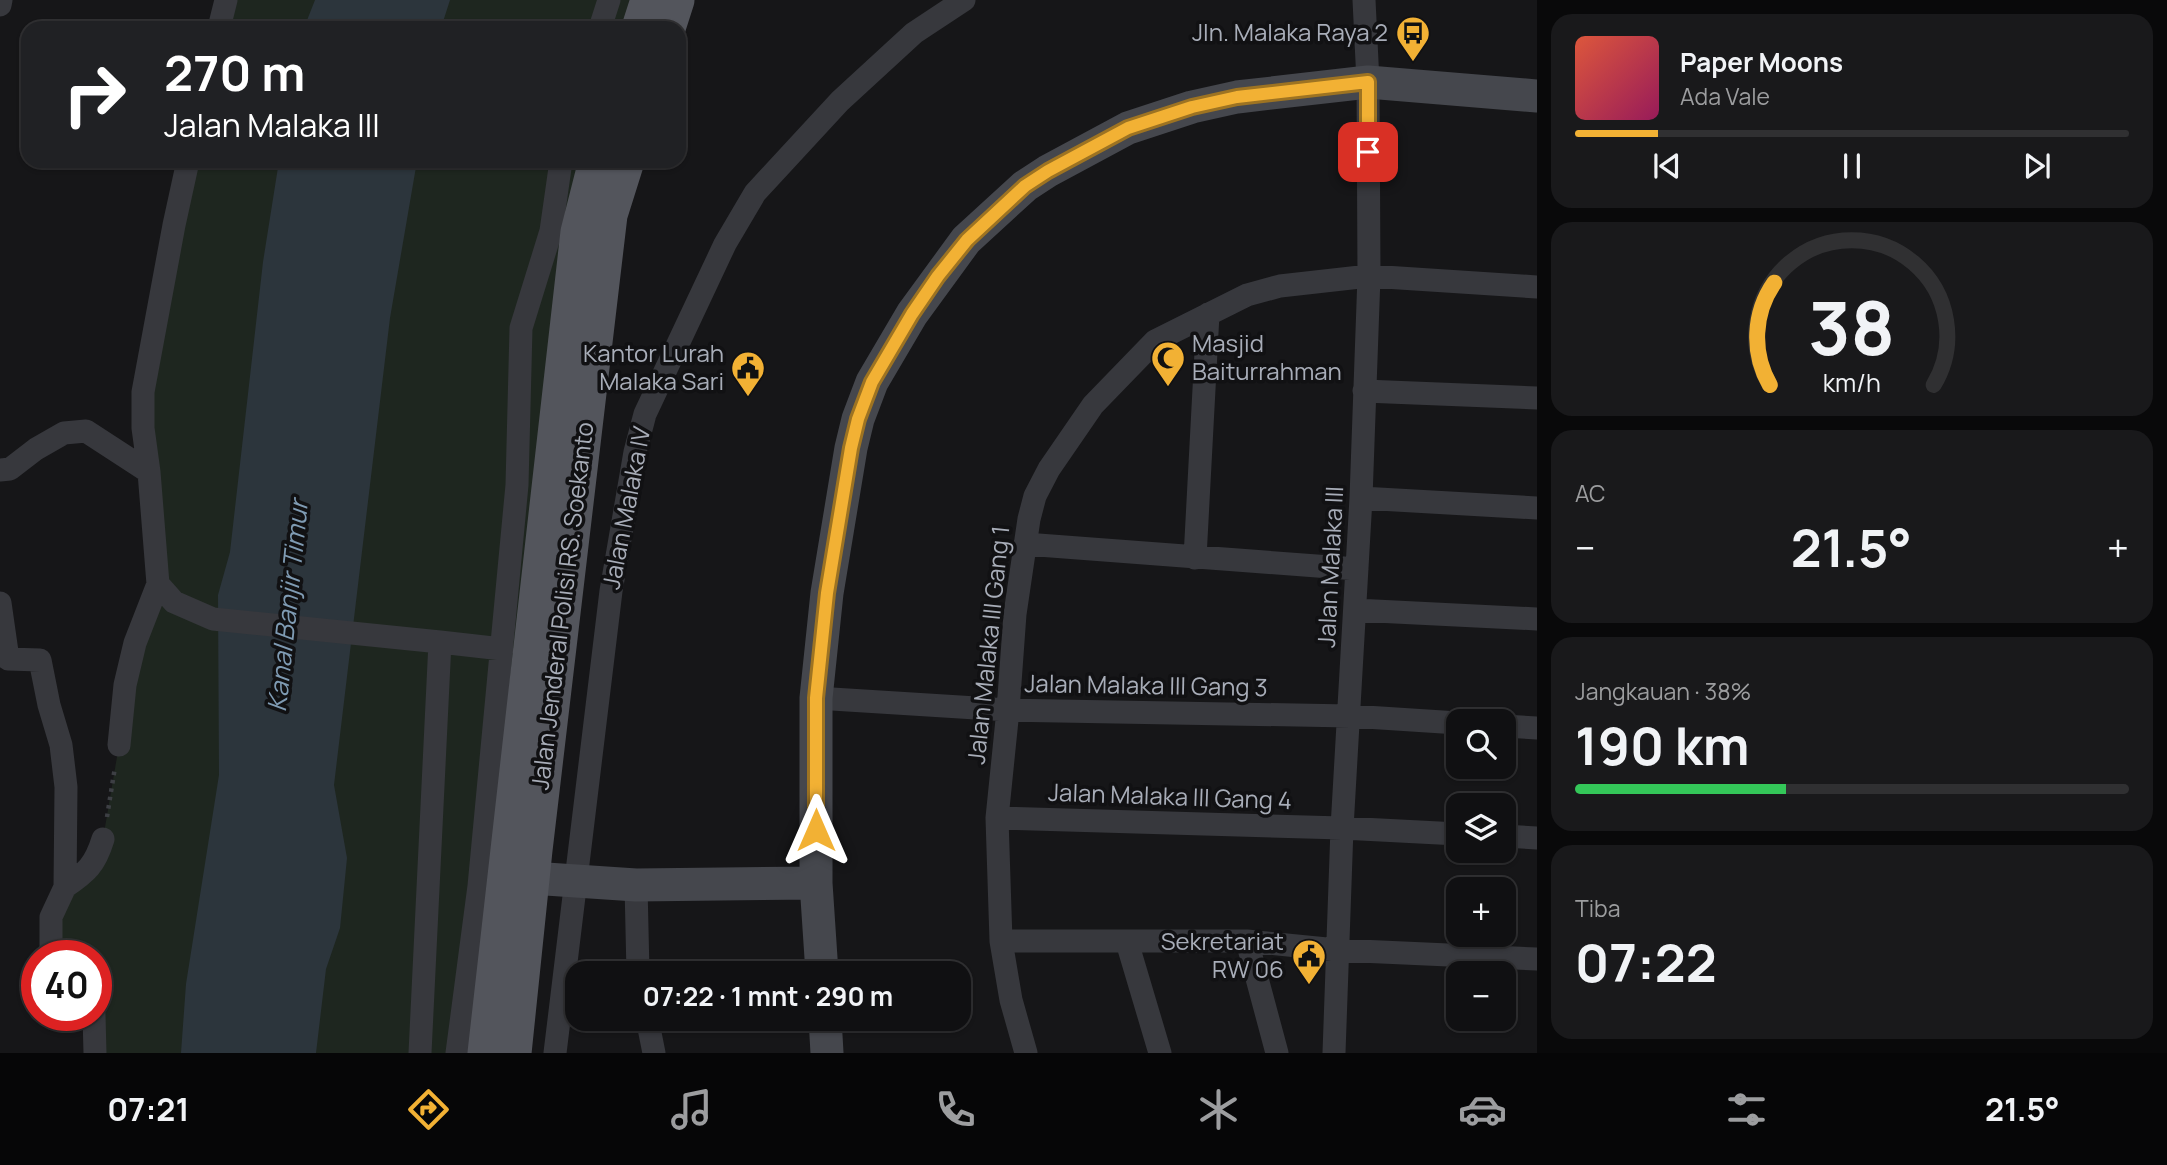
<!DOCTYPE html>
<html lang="id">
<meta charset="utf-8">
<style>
body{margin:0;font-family:Manrope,sans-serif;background:#19191b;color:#f1f3f6;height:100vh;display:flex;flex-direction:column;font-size:26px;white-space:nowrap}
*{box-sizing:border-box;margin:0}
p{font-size:23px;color:#9c9d9f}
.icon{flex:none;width:38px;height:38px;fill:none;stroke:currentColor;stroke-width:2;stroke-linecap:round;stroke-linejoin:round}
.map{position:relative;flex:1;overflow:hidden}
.drawer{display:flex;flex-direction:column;gap:14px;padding:14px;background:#09090a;width:630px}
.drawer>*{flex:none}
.guide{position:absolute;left:21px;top:21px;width:665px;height:147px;border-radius:21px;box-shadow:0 2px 5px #0004,0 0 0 2px #303032;background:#202124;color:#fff;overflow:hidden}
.controls{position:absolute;left:1446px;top:709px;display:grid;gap:14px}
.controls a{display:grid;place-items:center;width:70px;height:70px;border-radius:14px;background:#101012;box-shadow:0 2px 5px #0004,0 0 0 2px #303032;font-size:35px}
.speed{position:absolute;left:21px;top:940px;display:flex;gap:14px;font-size:35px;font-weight:700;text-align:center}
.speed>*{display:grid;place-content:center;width:91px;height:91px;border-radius:50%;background:#101012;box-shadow:0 2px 5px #0004,0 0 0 2px #303032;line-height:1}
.speed .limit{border:10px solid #d22;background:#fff;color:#111}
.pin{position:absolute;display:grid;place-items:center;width:60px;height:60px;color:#fff;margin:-30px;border-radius:14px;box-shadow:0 4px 10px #0006}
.me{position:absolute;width:77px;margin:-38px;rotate:0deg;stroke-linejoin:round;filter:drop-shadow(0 0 5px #0008)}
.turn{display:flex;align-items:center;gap:24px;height:147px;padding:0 28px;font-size:32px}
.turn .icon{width:91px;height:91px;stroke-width:2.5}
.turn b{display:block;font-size:49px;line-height:60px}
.big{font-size:52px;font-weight:700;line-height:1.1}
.drawer .card{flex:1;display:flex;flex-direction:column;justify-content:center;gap:10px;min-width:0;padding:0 24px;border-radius:21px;background:#19191b}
.drawer .dial{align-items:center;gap:0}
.dial svg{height:182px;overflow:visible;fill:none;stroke:#303032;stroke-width:7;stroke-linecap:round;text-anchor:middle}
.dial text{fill:#f1f3f6;stroke:none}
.song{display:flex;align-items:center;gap:21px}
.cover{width:84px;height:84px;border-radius:10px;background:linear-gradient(135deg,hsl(10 70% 55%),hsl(330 70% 35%))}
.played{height:7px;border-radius:4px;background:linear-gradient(90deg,#f2b134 15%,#303032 15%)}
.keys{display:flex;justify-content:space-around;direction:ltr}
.heat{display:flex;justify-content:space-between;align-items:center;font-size:38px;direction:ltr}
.charge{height:10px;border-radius:5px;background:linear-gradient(90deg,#34c759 38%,#303032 0)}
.trip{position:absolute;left:565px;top:961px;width:406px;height:70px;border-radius:21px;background:#101012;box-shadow:0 2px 5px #0004,0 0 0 2px #303032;font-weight:700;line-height:70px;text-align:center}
.dock{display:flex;height:112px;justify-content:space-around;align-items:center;background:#060607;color:#9c9d9f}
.dock .icon{width:49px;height:49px}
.dock .current{color:#f2b134}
.dock b{font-size:32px;color:#f1f3f6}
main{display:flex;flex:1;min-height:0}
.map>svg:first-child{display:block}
.green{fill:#1e261f}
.water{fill:#2c353c}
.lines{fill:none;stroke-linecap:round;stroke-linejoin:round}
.path{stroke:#3d3f44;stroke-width:4.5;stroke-dasharray:3.5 5;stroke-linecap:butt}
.street{stroke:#37383d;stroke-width:23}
.secondary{stroke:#45474d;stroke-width:33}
.primary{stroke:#53555c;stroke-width:37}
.route-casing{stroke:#9d7322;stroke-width:18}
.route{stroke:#f2b134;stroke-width:12}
.labels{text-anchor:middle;stroke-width:7;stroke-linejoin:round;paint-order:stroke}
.poi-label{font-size:24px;fill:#a8adb8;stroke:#111113;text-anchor:end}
.street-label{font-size:24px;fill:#a8adb8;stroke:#111113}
.water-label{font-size:26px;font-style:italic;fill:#7f9bb3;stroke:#111113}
</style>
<main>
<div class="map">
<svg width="1537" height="1053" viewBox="0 0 1537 1053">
<rect width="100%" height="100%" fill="#161618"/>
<path class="green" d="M226 0H649L640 28H219Z
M188 161H597L486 1053H95L96 956 53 955 51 917 103 839 119 745 158 584 143 428Z"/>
<path class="water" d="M315 0H450L441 28H304Z
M279 161H417L390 318 334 785 347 858 340 928 326 969 316 1053H181L186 984 219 775 218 595 230 552 263 262Z"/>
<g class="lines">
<path class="path" d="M107 817 115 767"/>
<path class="street" d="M0 5 1 0
M219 28 226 0
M600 28 609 0
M188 161 174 225 143 392V428L149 472 158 584 174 602 213 619 440 642 420 1053
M1364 391 1537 398
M0 470 10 469 36 449 64 433 86 431 149 472
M1361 498 1537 508
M1025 544 1357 569
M1195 558 1208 314
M0 603 8 659 40 660 49 705 61 745 66 787 65 887 51 917V951L53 956
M1355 610 1537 619
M440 642 502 649
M816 698 1008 710 1350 716 1458 723
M1503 726 1537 728
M119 745 125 685 135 643 158 584
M997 818 1342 828 1458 834
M1503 836 1537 838
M636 885 638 973
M65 887C87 872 95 865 103 839
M1001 941H1247L1337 950 1537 959
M1247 941 1277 1053
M1127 942 1160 1053
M94 1015 95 1053
M647 1018 654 1053
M457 1053 479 886 517 485 521 328 551 231 561 161
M555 1053 611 591 635 452 645 414 725 244 755 193 840 101 914 33 964 0
M1026 1053 1011 1000 1001 941 997 818 1008 710 1015 614 1029 519 1035 496 1049 469 1093 405 1155 341 1247 295 1280 286 1369 276 1537 287
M1334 1053 1342 828 1361 498 1369 276 1368 82 1364 0"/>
<path class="secondary" d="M531 878 636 885 816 883
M822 973 816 883V698L827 593 851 448 858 419 872 382 912 314 966 240 1025 186 1048 171 1128 128 1192 107 1237 97 1368 82 1537 96
M825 1018 827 1053"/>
<path class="primary" d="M640 28 649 0
M667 28 676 0
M486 1053 579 232 597 161
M513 1053 534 850 609 215 626 161"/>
</g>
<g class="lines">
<g class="route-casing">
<path id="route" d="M816 830V698L827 593 851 448 858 419 872 382 912 314 938 276 967 240 1025 186 1048 171 1128 128 1192 107 1237 97 1368 82V152"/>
</g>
<use href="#route" class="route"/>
</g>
<defs>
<g id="bus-pin" transform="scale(1.75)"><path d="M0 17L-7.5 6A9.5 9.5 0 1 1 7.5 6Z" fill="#f2b134" stroke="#111113"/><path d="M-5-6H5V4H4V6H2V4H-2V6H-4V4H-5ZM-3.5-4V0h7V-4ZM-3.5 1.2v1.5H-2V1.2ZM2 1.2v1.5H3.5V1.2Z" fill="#111"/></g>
<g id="mosque-pin" transform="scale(1.75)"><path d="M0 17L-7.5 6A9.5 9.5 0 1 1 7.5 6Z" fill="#f2b134" stroke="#111113"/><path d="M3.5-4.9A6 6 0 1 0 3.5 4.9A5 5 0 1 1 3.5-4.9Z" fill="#111"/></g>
<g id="civic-pin" transform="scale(1.75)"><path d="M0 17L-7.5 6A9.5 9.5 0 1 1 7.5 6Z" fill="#f2b134" stroke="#111113"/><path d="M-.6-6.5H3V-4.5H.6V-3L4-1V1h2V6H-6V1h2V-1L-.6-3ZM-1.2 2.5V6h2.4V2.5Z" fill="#111"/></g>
</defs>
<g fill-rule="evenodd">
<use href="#bus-pin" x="1413" y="33"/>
<use href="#mosque-pin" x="1168" y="358"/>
<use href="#civic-pin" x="748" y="368"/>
<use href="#civic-pin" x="1309" y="956"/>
</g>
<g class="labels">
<g class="poi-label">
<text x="1388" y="41">Jln. Malaka Raya 2</text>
<text x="1192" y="352" text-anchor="start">Masjid<tspan x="1192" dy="28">Baiturrahman</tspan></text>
<text x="724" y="362">Kantor Lurah<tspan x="724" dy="28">Malaka Sari</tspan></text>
<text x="1284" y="950">Sekretariat<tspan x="1284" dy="28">RW 06</tspan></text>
</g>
<g class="street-label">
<text transform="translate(627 508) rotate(-79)" y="8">Jalan Malaka IV</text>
<text transform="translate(1331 567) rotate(-87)" y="8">Jalan Malaka III</text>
<text transform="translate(563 606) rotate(-83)" y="8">Jalan Jenderal Polisi RS. Soekanto</text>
<text transform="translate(989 645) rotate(-84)" y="8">Jalan Malaka III Gang 1</text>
<text transform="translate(1146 686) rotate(1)" y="8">Jalan Malaka III Gang 3</text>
<text transform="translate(1170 797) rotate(2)" y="8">Jalan Malaka III Gang 4</text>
</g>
<g class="water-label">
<text transform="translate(288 606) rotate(-84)" y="9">Kanal Banjir Timur</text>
</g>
</g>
</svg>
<div class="controls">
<a><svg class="icon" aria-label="search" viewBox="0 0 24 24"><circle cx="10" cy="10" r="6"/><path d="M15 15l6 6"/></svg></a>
<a><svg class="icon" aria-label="layers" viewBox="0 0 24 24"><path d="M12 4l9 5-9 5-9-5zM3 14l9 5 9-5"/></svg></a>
<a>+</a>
<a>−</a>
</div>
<div class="speed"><div class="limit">40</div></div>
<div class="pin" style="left:1368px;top:152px;background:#d93025"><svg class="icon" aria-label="arrive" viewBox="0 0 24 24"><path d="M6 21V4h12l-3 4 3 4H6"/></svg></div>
<svg class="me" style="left:816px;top:830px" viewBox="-20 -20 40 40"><path d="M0-17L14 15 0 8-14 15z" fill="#f2b134" stroke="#fff" stroke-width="4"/></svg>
<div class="trip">07:22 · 1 mnt · 290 m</div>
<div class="guide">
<div class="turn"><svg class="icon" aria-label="right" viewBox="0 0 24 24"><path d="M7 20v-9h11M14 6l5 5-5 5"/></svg><div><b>270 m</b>Jalan Malaka III</div></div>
</div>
</div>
<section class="drawer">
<div class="card">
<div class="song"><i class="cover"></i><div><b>Paper Moons</b><p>Ada Vale</p></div></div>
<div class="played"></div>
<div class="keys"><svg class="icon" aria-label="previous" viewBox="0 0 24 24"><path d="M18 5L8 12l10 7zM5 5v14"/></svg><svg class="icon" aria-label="pause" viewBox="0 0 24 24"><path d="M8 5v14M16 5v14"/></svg><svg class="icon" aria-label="next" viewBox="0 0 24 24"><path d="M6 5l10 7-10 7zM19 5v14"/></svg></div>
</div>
<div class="card dial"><svg viewBox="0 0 100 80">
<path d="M14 69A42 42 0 1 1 86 69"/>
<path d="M14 69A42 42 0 0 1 16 24" stroke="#f2b134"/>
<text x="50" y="56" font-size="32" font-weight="700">38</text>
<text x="50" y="72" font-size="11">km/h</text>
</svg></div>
<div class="card"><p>AC</p>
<div class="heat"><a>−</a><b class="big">21.5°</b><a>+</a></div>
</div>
<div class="card"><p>Jangkauan · 38%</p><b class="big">190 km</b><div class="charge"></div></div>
<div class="card"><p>Tiba</p><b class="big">07:22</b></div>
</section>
</main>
<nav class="dock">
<b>07:21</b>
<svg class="icon current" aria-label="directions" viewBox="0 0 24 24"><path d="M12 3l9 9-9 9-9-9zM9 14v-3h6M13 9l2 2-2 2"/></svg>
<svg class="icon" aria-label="music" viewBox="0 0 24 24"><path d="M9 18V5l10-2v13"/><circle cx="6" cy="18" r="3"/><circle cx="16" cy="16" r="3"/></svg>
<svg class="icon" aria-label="phone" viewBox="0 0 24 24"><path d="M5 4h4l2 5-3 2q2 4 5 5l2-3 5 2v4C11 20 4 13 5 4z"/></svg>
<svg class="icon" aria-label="climate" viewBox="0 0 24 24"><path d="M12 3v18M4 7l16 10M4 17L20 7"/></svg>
<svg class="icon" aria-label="car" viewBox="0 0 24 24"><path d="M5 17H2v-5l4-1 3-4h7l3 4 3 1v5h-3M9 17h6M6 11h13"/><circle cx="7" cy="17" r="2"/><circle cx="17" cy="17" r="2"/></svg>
<svg class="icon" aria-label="filters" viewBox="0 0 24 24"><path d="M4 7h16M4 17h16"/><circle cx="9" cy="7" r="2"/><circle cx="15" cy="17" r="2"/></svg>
<b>21.5°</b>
</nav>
